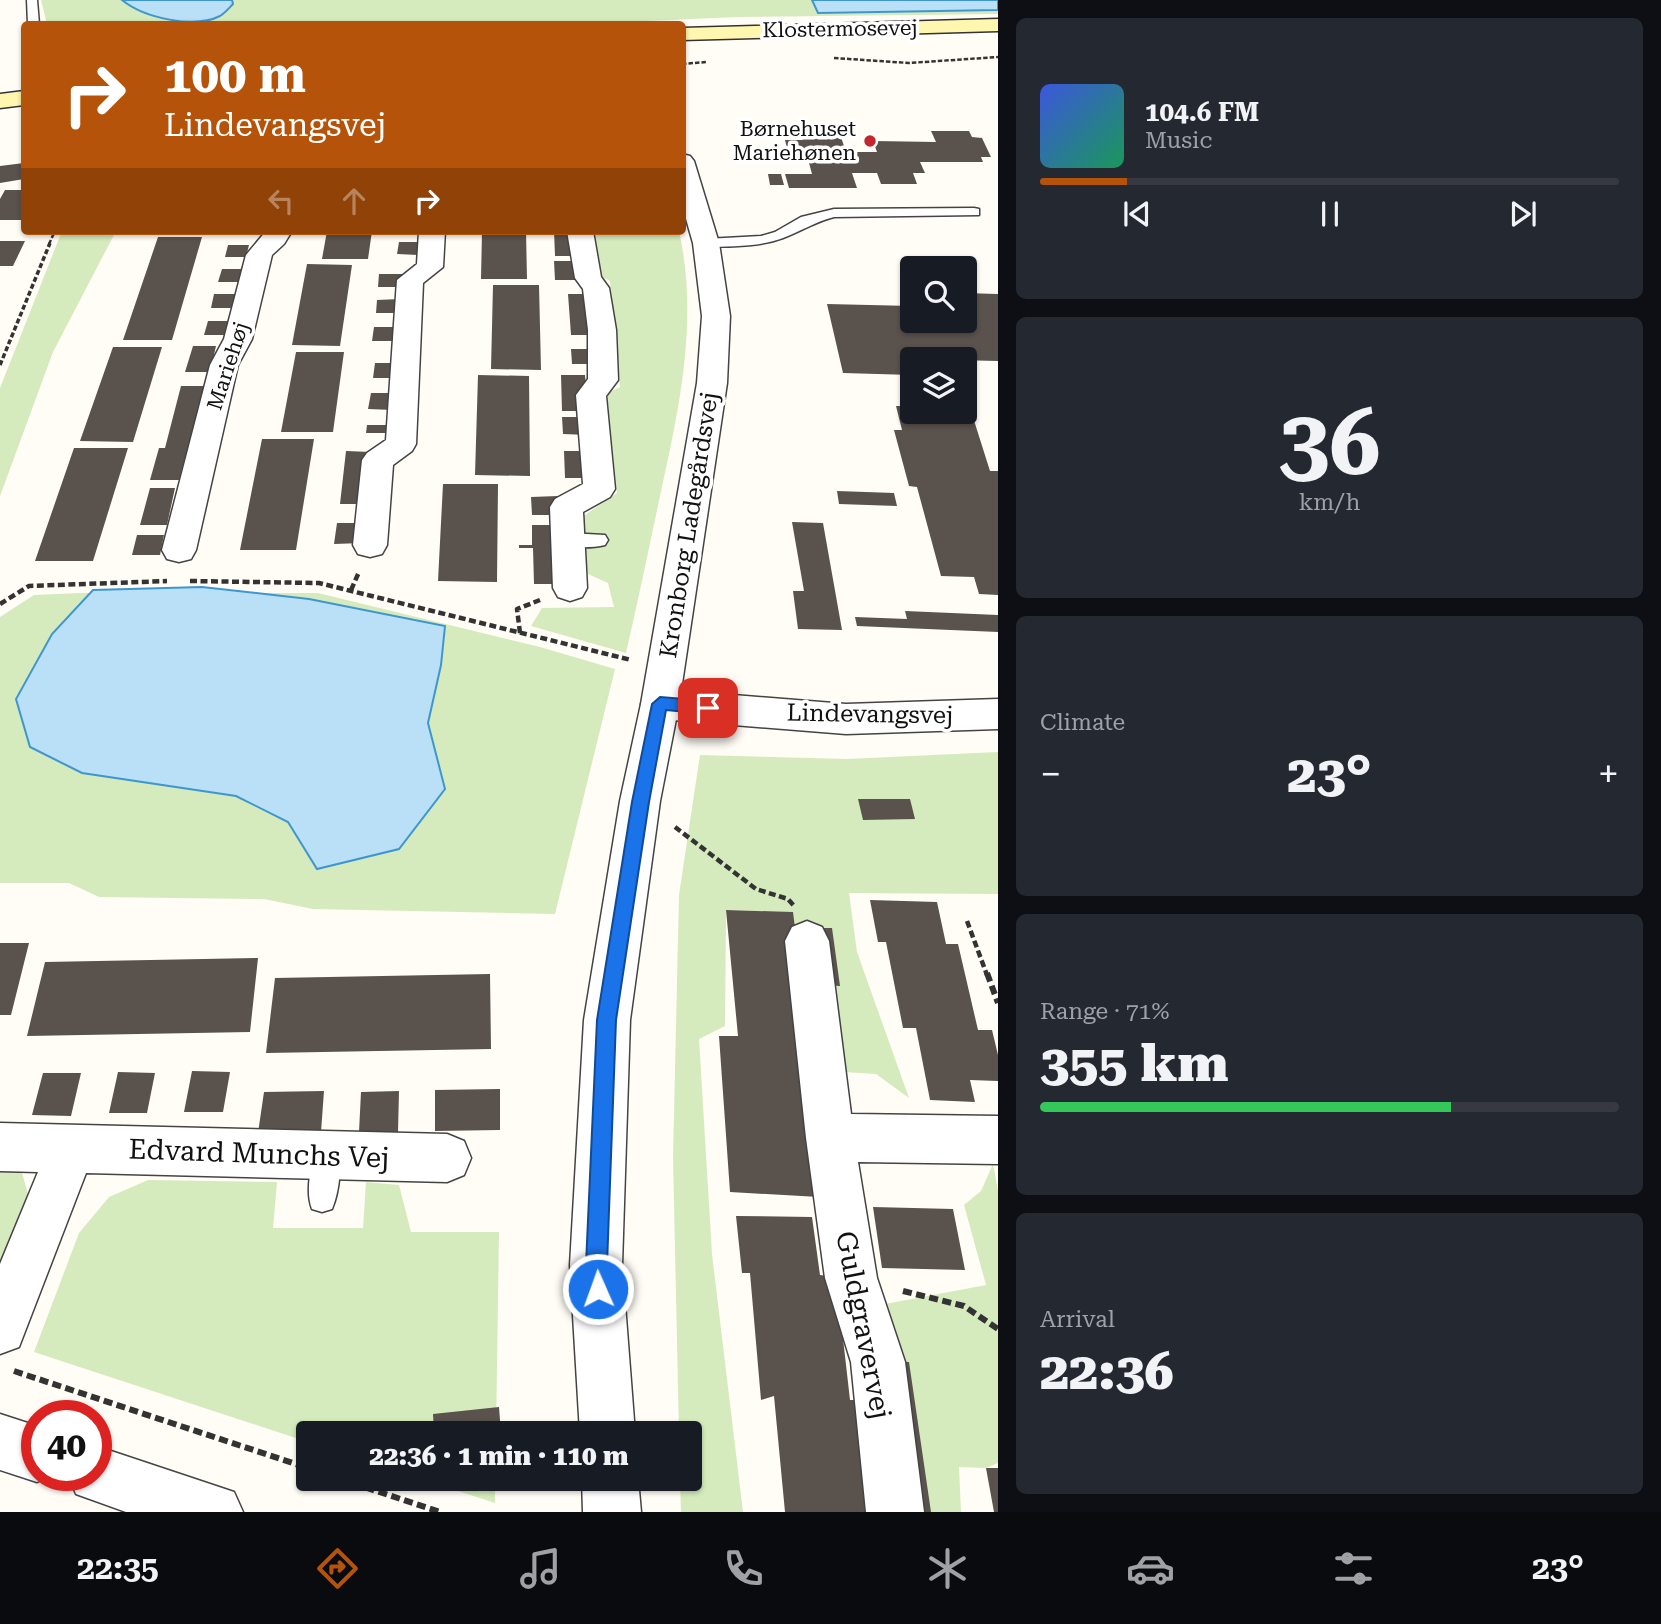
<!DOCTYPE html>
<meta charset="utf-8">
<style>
body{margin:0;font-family:"Roboto Serif",serif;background:#242831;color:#f1f3f6;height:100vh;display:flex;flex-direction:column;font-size:26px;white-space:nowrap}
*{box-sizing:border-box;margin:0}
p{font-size:23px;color:#9ea1a6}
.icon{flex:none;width:38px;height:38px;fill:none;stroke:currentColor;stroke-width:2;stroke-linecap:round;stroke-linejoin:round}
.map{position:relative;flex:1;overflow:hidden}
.details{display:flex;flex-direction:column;gap:18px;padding:18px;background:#0d0f14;width:663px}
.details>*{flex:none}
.top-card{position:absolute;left:21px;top:21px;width:665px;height:214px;border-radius:7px;box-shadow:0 2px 5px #0004;background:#b45309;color:#fff;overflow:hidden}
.buttons{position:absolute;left:900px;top:256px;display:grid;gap:14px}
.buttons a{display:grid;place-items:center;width:77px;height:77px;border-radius:7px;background:#171b24;box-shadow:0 2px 5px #0004;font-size:35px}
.speed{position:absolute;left:21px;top:1400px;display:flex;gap:14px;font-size:35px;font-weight:700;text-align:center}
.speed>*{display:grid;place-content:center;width:91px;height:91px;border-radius:50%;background:#171b24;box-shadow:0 2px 5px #0004;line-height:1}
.speed .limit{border:10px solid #d22;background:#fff;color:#111}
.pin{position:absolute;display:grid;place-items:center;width:60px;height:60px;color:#fff;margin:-30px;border-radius:14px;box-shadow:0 4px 10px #0006}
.me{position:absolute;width:77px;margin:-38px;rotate:358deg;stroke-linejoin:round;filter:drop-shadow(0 0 5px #0008)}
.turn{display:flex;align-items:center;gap:24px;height:147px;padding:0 28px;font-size:32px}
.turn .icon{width:91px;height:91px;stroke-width:2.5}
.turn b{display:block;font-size:49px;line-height:60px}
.lanes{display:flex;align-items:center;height:66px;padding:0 28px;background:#0003;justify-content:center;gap:35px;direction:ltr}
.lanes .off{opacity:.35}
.big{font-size:52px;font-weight:800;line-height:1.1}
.details .widget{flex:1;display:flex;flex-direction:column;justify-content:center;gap:10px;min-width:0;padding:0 24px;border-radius:10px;background:#242831}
.details .dial{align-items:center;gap:0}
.dial b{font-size:91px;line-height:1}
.song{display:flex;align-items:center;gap:21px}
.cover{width:84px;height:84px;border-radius:10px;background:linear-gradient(135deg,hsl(230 70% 55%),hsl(150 70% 35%))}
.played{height:7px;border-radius:4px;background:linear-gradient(90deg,#b45309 15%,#363941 15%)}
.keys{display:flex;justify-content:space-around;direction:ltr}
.heat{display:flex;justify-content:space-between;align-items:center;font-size:38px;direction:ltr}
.charge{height:10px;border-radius:5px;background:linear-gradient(90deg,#34c759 71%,#363941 0)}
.trip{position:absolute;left:296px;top:1421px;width:406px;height:70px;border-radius:7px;background:#171b24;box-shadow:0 2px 5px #0004;font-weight:800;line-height:70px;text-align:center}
.tabs{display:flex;height:112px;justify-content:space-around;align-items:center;background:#090b0e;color:#9ea1a6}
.tabs .icon{width:49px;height:49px}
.tabs .on{color:#b45309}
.tabs b{font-size:32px;color:#f1f3f6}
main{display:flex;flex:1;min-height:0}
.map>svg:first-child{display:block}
.green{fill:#d5ebbd}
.water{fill:#b9e0f7;stroke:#3f96cf;stroke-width:2}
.building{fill:#5a524d}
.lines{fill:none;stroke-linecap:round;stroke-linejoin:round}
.service-casing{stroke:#444;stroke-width:3}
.minor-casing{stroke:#444;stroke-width:3}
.tertiary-casing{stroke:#444;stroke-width:3}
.secondary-casing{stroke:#333;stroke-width:3}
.path-far3{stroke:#333;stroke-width:2.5;stroke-dasharray:4.5 2;stroke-linecap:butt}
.path-far2{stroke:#333;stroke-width:3.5;stroke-dasharray:5 2.5;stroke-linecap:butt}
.path-far1{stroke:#333;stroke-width:4.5;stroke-dasharray:7 3.5;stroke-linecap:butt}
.path{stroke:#333;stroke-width:6;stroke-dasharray:9 4.5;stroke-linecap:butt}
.service{fill:#fff;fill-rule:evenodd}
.minor{fill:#fff;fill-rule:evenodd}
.tertiary{fill:#fff;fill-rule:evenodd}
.secondary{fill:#fff6b0;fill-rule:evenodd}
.route{fill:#1a73e8;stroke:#114b97;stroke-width:2}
.poi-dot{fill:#c4262e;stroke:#fff;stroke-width:2.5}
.labels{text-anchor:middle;stroke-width:7;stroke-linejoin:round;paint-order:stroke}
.far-street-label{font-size:21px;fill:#111;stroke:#fff}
.far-poi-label{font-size:21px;fill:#111;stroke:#fff;text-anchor:end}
.street-label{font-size:24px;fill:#111;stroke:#fff}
.near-street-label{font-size:28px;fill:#111;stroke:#fff}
</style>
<main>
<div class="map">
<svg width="998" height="1512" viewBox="0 0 998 1512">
<rect width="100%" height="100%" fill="#fffdf5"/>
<path class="green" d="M41 0H998V14L737 17 579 24H47Z
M62 231H116L53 352 0 496V388Z
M593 231H679C699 319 679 410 660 496 649 548 638 601 626 653L531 626 542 608 614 607 608 583 588 574 581 524 582 517 617 493 607 393 620 387 610 281 598 275Z
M80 593H318L540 647 615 669 555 914 313 909 264 899 99 897 69 883H0V617L34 595Z
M998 752V894L849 893 857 952 909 1098 876 1074 844 1072 786 912 726 910 725 1026 699 1039 712 1254 743 1512H681L680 1479H690V1433H679L673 1158 679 895 700 755 847 759Z
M993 1164 998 1191V1463L986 1468 959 1467 961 1512H911L880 1305 986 1285 964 1205 981 1191Z
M0 1169H21L29 1198 0 1272Z
M148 1180 277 1182 273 1228H363L366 1182 399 1185 411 1232H499L496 1433H308V1442L34 1352 79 1233 109 1197Z
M421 1479H495V1503Z"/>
<path class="water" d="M122 0H232L233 4C229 8 225 13 220 16 194 29 144 18 122 0Z
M812 0H998V10L818 13Z
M202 587 309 599 445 626 441 665 428 723 445 789 399 849 317 869 288 822 236 796 82 773 30 747 16 699 52 634 93 590Z"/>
<path class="building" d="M931 131H969L972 137 982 138 991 157H981L983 162H920L925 173H913L917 184H881L877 173H852L857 188H789L785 174H812L806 152H788L785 140H803L801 134H840L846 152H877L873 141 936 142Z
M24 163V179L0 183V166Z
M768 174H781L784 185H770Z
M5 190H24V220H0V199Z
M327 231H372L368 259H322Z
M482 231H526L527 279H481Z
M554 231H576L577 256H555Z
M158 237H202L172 340H123Z
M0 241H25L13 266H0Z
M399 242H420L418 255 397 254Z
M228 245H249L246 257H225Z
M554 261H576L578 280H555Z
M307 264 352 265 340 346 292 345Z
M222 269H244L240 282H218Z
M379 274H402L401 287H378Z
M493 285H539L541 370 491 369Z
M964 293 998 294V361L912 359V375L843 373 827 304 912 306V320H964Z
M214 294H236L233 308H211Z
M568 294H591L594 335H571Z
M400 299 399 313H376L377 300Z
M208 321H231L228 335H204Z
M374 327H397L395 341H372Z
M193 346H216L210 372H185Z
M113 347H162L133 442 80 441Z
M571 349H595L596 364H572Z
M296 352H344L333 432H281Z
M375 363H398L396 378H373Z
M478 375 529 376 530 476 475 475Z
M561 375H585L588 411H562Z
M181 386H206L191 449 187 450 179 480H150L159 448H165Z
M965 392 990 471H998V595L979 594 974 577 941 576 917 487 909 486 894 430H902L896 406H912V411H964Z
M371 393H395L393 410 368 409Z
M562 417H587L588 435 563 434Z
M367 425H392L391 433H366Z
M262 439H314L296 550H240Z
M74 448H128L93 561H35Z
M346 451 371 452 366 504H340Z
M564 451H589L591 478H565Z
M443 484H498L497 582 438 581Z
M150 488H175L167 525H140Z
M837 491 894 493 897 506 839 504Z
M558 496 560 515H532L531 497Z
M792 522 823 523 842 630 798 629 793 591H804Z
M337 523H364L362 543 334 544Z
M532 525H560L563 584H534L533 548H519V545H532Z
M137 535H164L160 555H132Z
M905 611 998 615V632L857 626 855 617 907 619Z
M858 799H910L915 819 863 820Z
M870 900 937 902 946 944H958L978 1030H992L998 1055V1081L970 1080 975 1102 930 1100 916 1028H903L886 942H878Z
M726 910 793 912 809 1040 819 1197 730 1192 719 1036H738Z
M817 928H832L840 986 825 985Z
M0 943H29L11 1015H0Z
M258 958 250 1032 27 1036 45 962Z
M490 974 491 1049 266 1053 275 978Z
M192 1071 230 1072 223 1112H184Z
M118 1072 155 1073 147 1113H109Z
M43 1073H81L71 1116 32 1115Z
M500 1089V1130L435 1131V1090Z
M324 1091 321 1132 258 1133 264 1092Z
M399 1091 398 1132H359L361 1092Z
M873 1207 953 1209 965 1270 882 1268Z
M736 1216 812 1217 820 1275 836 1277 850 1400H866L881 1512H785L774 1396 761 1400 750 1273H742Z
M890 1361 909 1362 931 1512H911Z
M499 1407 501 1433H434L433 1414Z
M986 1468H998V1512H994Z"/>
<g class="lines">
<g class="service-casing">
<path id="service" d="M27 0H37L39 24H28Z
M974 208 979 209V215L834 217C812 223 802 231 783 238 759 247 731 246 706 247L699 243 706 239 761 236 775 232 801 217 834 209Z
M568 533 605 535 608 540 605 545C593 548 574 548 562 545L559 540 562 535Z
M327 1142 336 1146C343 1163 339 1192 332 1209L322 1212 312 1209C305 1191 311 1163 318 1146Z"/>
</g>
<g class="minor-casing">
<path id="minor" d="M266 231H292L284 244 272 255 252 339 238 365 196 550 191 559 179 562 167 559 162 550 210 365 224 339 246 255Z
M419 231H445L443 267 423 283 416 444 412 451 393 465 387 545 382 554 370 557 358 554 353 545 362 460 367 453 386 440 397 280 417 264Z
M567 231H593L601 277 609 288 616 330 618 380 606 396 615 489 610 497 583 512 587 588 582 597 570 601 558 597 553 588 550 507 555 499 583 484 576 395 588 379V330L583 289 575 278Z
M660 689 846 704 998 699V729L846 734 660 719 647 715 641 704 647 693Z
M807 921 822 927 829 941 851 1114 998 1116V1164L858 1162 877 1278 905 1362 924 1512H866L851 1362 825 1278 806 1138 785 941 792 927Z
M0 1123 447 1134 464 1141 471 1158 464 1175 447 1182 86 1173 19 1347 0 1354V1264L38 1172 0 1171Z
M0 1414 37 1426V1475H53L37 1482 0 1470Z
M96 1446 234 1492 243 1512H126L76 1494 68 1475H96Z"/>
</g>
<g class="tertiary-casing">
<path id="tertiary" d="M682 154 690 156 694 161 719 243 730 316 727 383 679 704 660 801 630 1020 622 1265 635 1433H580L570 1265 584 1020 620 801 641 704 697 383 702 316 693 243 682 205Z
M582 1479H638L641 1512H583Z"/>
</g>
<g class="secondary-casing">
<path id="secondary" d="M998 19V31L682 40V28Z
M24 91V105L0 108V94Z"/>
</g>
<path class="path-far3" d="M834 58 909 63 998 57
M682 64 706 62
M49 244 55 231"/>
<path class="path-far2" d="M0 365 50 243"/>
<path class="path-far1" d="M190 581 319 583 631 660
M351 590 359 572
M0 604 29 586 167 581
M520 633 517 609 540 600
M675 827 756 889 788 899 794 906
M967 921 987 975"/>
<path class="path" d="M987 973 998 1003
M903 1291 964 1306 998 1329
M14 1371 308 1468
M340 1479 440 1512"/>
<use href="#service" class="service"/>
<use href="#minor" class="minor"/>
<use href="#tertiary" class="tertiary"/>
<use href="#secondary" class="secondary"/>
</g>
<path class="route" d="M660 697 708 701 716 708 708 714 666 710 649 802 616 1020 607 1265 609 1289 606 1296 598 1300 590 1296 586 1265 597 1020 632 802 652 704Z"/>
<circle class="poi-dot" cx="870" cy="141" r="7"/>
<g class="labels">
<g class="far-street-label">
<text transform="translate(840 29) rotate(-1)" y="7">Klostermosevej</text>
<text transform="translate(228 366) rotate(-72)" y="7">Mariehøj</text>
</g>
<g class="far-poi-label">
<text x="856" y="136">Børnehuset<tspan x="856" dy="24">Mariehønen</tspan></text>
</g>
<g class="street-label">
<text transform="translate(689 525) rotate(-81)" y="8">Kronborg Ladegårdsvej</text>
<text transform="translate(870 714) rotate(1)" y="8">Lindevangsvej</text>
</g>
<g class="near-street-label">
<text transform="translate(259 1153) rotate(2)" y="10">Edvard Munchs Vej</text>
<text transform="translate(864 1325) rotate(79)" y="10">Guldgravervej</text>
</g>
</g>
</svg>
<div class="buttons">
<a><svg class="icon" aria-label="search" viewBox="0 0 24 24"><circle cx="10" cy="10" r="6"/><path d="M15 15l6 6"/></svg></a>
<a><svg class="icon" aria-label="layers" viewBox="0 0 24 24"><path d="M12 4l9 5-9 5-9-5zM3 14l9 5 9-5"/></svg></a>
</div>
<div class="speed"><div class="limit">40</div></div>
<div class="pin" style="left:708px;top:708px;background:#d93025"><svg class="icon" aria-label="arrive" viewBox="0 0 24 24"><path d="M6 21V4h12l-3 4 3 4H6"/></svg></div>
<svg class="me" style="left:598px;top:1289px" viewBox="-20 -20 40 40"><circle r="17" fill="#1a73e8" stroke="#fff" stroke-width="3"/><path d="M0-11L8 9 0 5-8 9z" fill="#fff"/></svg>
<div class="trip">22:36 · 1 min · 110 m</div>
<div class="top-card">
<div class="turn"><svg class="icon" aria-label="right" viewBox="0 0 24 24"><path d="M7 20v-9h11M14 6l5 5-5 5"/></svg><div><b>100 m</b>Lindevangsvej</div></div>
<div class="lanes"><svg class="icon off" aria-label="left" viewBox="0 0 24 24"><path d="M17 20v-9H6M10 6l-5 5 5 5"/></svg><svg class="icon off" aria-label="ahead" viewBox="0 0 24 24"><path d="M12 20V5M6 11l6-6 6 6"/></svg><svg class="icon" aria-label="right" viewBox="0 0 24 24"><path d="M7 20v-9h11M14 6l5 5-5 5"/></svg></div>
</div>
</div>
<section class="details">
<div class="widget">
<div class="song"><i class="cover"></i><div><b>104.6 FM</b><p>Music</p></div></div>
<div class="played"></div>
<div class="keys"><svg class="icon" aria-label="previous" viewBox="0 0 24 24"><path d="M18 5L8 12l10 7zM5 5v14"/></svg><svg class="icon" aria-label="pause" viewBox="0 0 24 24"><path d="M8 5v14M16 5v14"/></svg><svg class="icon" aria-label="next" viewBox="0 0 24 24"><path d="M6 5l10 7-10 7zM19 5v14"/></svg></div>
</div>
<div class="widget dial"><b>36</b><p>km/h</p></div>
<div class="widget"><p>Climate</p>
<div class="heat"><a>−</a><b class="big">23°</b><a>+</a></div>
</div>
<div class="widget"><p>Range · 71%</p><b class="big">355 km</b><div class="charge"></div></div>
<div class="widget"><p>Arrival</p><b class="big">22:36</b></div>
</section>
</main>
<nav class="tabs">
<b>22:35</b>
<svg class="icon on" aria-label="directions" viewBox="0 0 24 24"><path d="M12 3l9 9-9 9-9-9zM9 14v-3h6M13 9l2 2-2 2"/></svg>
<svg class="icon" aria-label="music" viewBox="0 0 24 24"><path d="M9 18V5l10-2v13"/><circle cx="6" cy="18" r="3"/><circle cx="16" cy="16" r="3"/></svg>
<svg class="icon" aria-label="phone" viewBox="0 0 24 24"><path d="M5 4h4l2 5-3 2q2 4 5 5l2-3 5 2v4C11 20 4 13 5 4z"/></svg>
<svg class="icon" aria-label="climate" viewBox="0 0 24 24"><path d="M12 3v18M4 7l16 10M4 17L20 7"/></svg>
<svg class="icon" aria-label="car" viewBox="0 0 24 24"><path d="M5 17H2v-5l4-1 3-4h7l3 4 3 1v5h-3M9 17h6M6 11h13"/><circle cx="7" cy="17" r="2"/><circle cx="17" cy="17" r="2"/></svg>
<svg class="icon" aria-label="filters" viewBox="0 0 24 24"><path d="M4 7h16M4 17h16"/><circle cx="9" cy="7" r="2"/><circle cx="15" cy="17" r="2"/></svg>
<b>23°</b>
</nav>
